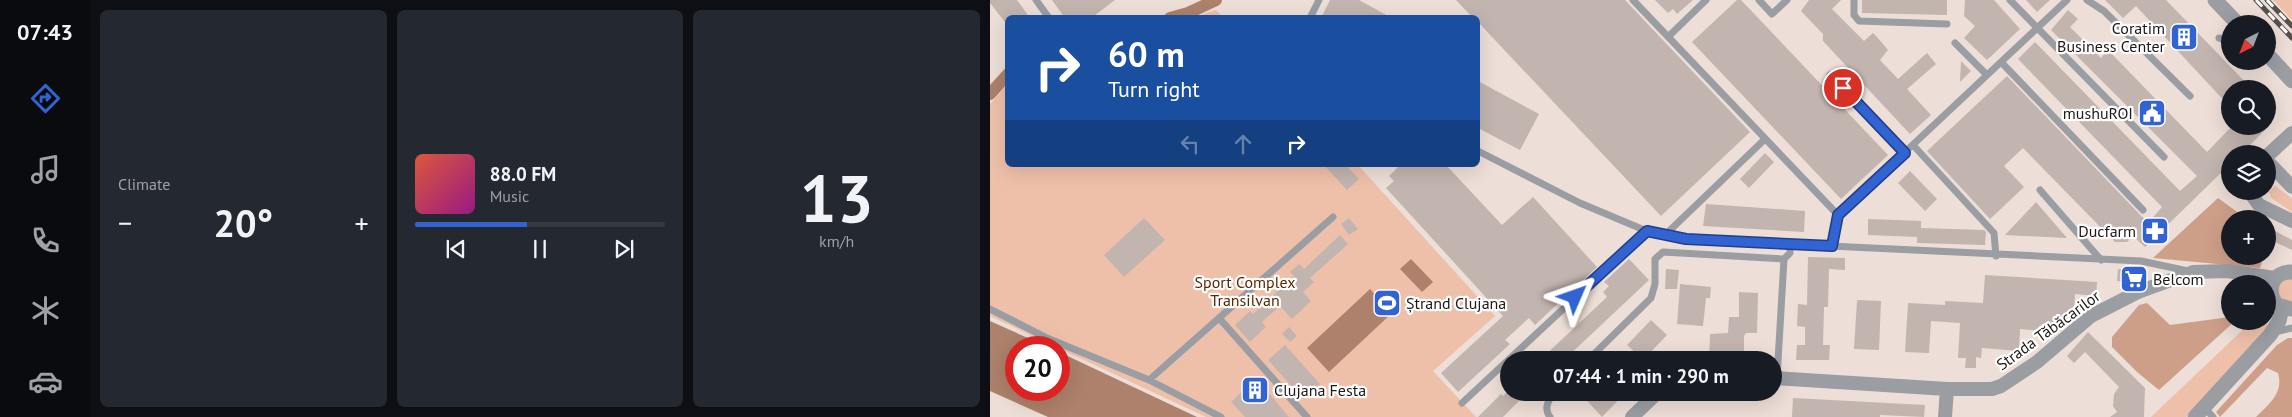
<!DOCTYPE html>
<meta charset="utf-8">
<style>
body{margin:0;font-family:"PT Sans",sans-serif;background:#242831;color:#f1f3f6;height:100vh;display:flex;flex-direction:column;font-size:19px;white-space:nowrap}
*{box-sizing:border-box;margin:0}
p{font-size:16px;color:#9ea1a6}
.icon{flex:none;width:28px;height:28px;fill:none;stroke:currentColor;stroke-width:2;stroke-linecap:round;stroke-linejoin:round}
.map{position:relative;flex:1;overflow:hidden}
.sheet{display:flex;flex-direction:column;gap:10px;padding:10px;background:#0d0f14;width:900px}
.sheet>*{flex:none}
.banner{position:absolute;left:15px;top:15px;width:475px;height:152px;border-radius:8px;box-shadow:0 5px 20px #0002;background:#1a4fa0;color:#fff;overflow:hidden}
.needle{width:32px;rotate:222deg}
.tools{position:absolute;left:1231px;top:15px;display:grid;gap:10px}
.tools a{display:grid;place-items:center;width:55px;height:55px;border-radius:50%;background:#171b24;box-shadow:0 5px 20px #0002;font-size:25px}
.speed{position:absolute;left:15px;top:336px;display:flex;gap:10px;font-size:25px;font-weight:700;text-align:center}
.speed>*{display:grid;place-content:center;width:65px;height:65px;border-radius:50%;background:#171b24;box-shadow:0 5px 20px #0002;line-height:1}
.speed .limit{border:8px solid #d22;background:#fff;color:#111}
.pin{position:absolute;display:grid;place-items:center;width:42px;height:42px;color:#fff;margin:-21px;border:2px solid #fff;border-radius:50%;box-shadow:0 1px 5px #0007}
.me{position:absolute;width:55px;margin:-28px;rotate:47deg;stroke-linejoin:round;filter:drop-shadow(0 0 4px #0008)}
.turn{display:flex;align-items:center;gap:18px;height:105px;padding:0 20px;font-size:22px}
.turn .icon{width:65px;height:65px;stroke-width:2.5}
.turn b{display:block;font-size:35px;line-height:42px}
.lanes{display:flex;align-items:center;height:48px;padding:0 20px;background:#0003;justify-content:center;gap:25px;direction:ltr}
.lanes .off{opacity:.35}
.big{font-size:38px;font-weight:800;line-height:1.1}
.sheet .tile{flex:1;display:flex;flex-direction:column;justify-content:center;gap:8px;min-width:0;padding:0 18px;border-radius:8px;background:#242831}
.sheet .dial{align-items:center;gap:0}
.dial b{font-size:65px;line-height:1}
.song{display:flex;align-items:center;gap:15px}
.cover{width:60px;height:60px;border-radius:8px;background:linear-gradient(135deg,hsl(10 70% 55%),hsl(310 70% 35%))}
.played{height:5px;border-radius:2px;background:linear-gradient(90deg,#3163d2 45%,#363941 45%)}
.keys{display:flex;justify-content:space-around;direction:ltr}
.heat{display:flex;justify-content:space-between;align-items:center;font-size:28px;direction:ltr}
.sheet .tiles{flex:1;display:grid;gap:10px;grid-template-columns:repeat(3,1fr)}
.trip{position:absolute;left:510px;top:351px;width:282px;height:50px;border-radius:25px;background:#171b24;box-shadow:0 5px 20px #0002;font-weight:800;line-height:50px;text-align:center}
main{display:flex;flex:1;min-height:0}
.dock{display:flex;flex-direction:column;width:90px;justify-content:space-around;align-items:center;background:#090b0e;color:#9ea1a6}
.dock .icon{width:35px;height:35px}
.dock .active{color:#3163d2}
.dock b{font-size:22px;color:#f1f3f6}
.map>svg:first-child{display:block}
.green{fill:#eec0aa}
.forest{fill:#cd9f89}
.water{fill:#ad816b}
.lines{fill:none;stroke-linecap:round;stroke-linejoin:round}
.canal{stroke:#ad816b;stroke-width:12}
.building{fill:#c2b4ae}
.service{stroke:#9a9da2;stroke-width:7}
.minor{stroke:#9a9da2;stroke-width:14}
.tertiary{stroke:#9a9da2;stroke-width:15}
.rail-casing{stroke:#574f4c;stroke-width:5}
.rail{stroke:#fff;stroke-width:3;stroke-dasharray:9;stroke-linecap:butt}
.route-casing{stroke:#204088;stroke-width:12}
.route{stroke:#3163d2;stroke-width:9}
.labels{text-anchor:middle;stroke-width:4.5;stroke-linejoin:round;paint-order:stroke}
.poi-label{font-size:16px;fill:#1e1917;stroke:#fff;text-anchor:end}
.park-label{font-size:16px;fill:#5d2501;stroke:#fff}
.street-label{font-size:16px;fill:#1e1917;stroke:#fff}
</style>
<main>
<nav class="dock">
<b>07:43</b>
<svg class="icon active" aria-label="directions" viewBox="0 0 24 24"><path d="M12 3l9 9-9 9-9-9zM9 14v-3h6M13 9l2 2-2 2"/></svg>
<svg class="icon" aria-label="music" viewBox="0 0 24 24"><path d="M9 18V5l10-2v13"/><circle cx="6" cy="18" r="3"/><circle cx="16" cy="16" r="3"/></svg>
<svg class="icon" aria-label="phone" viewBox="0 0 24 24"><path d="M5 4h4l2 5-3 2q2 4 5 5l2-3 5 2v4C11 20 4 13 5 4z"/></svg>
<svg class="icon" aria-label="climate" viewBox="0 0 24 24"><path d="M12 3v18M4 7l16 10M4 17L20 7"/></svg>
<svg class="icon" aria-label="car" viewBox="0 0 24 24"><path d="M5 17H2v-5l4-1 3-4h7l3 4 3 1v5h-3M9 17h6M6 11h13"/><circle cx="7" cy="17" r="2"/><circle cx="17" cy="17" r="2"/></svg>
</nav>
<section class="sheet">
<div class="tiles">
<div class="tile"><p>Climate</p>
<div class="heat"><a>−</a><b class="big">20°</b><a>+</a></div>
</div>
<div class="tile">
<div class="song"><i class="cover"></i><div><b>88.0 FM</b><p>Music</p></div></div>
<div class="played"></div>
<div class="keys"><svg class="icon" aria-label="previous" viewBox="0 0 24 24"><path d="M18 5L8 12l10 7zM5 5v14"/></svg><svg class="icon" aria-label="pause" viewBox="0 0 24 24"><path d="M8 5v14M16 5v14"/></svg><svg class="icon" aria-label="next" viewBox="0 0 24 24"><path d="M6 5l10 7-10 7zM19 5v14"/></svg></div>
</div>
<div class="tile dial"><b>13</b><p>km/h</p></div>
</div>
</section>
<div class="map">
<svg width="1302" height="417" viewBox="0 0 1302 417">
<rect width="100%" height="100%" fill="#edded7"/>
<path class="green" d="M1283 0H1302V20Z
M226 10 233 17H205Z
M17 85 18 165H368L505 316 443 371 486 417H216L0 316V104Z
M1285 186 1302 198V212L1281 198 1279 192Z
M1302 274V306L1293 305 1285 283Z
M1262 321H1277L1278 332 1196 417H1161Z"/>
<path class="forest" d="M1228 198 1257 219H1240V256H1274L1270 268 1163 258Z
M1157 303 1180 325 1240 317V321H1245L1169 390 1147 372 1122 347V337L1149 305Z
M1298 338H1302V417H1266C1279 404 1294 393 1288 373L1277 368 1230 417 1226 412 1287 345Z"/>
<path class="water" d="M421 259 443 282 432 292 410 269Z
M380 289 402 313 339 372 317 348Z
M0 321 58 347 26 348V390H69V352L207 417H58L0 391Z"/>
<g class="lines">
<path class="canal" d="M180 18 198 13 226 0
M0 94 18 74"/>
</g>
<path class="building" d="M0 0H27L40 18H18V26L0 3Z
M62 0H125L101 18H75Z
M340 0H369L402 18H331Z
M466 0H635L760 132 671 216 488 22V18H483Z
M665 0H703L687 14 683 9 678 13Z
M747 0H751L898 155 851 199 702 42Z
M819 0H851L842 9 874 41 883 33 887 37 898 50 890 60 908 79 937 53 946 64 917 89 941 115 920 134 833 41V34L811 11Z
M872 0H957V15L872 13Z
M975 0H1004L1030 29 997 60 974 38 985 26 974 16Z
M1036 0H1060L1047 12Z
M1115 0H1176L1262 89H1240V107L1146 6 1133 18Z
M1078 10 1088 19 1080 27 1111 58 1118 50 1217 152 1242 126H1279L1251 154H1240V164L1155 247 1143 236 1137 242H1125L1033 148 1014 166 1034 187 1000 219 937 151 1017 76 1158 223 1172 207 1028 59 1045 42 1190 191 1207 176 1061 30Z
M971 61 981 71 970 82Z
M488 81 549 114 530 150 488 128Z
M775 153 784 162 759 188 750 179Z
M334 165H356L369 179 357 190Z
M410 165H456L512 225 543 197 607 267 545 325 539 318 515 340 520 344 468 392 451 373 513 316 396 188 404 181 399 176Z
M920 171 947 199 935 211 908 183Z
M1046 202 1077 238 1015 235Z
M716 204 815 211 814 232 713 226Z
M154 218 175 240 134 277 114 255Z
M359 218 368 229 359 235 351 224Z
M878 219 931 221V228L994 230 996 232 995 245 927 243V237L878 235Z
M1285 231 1302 240V250L1285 242 1278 246V234Z
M350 235 358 244 320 278 324 282 313 292 321 301 302 319 290 306 272 322 276 327 260 342 245 325 260 311 263 314 304 276 300 272 309 264 314 269Z
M818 257 855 258V270L839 269 838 307H834L833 345H840L839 360H806L807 345H815V327L807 326 808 304 817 305Z
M639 259 659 280 574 360H550L617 297 613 292 619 286 614 282Z
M676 269 689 270 687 289H675Z
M1128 269 1142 270 1141 282 1127 281Z
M995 275 1107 282 1106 296 1085 294 1084 311 1074 321 1065 319 1064 332 1030 329 1029 351 992 348 991 358 986 357V368H975L976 358H968L970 323 941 321 939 353 915 352 918 303 955 305V301L993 303Z
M690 284 721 287 720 298H716L713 326 687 324Z
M749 292 768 293 767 333H756L754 336V360H719L720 334 738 333 739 317H749Z
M867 300 891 301 889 350 864 349Z
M661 320 677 335 653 360 637 345Z
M299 327 307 336 300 342 292 334Z
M1098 332 1155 388 1154 417H1120L1127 412 1123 406 1124 394 1129 387 1095 352 1084 363 1077 356Z
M295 345 330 384 313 399 278 360Z
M266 378 299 417H255L241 402Z
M517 392H525L531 399 513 417H488L511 394 513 396Z
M589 392H636L612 417Z
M803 398 935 405 934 417 890 415V417H802Z"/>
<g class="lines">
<path class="service" d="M46 0 59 18
M643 0 848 215
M769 0 782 14 797 0
M864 0V15L869 21 957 24
M1020 0 1174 157
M1097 0 1114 11 1200 96
M320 18 329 0
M678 37 716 0
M1229 38 1240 41
M965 43 997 75
M1011 62 1153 210
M840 75 915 153
M923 145 1004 233 1006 256
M488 151 590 203 659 232 696 239 1151 261 1198 271
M1050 190 1111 260
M675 235 775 139
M842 246 848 215 1077 0
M794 259 800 253V244
M0 309 57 338 159 380 231 417
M229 318 317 417
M1285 332 1302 328
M598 360 661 298 665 284V259L673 252 794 259
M787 378 794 259
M159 380 343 217
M472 403 657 231
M1214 407 1223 417
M560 417C553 408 559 400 564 392"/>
<path class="minor" d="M1278 155 1302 133
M1278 162 1302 187
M1259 191 1269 205 1302 221
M784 378 957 389H1002L1011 386 1047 362 1101 316 1148 292 1203 272 1237 271 1285 278
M642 417 668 392
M955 417 957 389"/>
<path class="tertiary" d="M1225 0 1248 24
M1278 55 1302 81
M1301 309 1287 305C1275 290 1283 271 1302 272
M1205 417 1280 335 1289 321 1292 308"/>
<g class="rail-casing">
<path id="rail" d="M1266 0 1302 38
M1277 0 1302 26"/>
</g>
<use href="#rail" class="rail"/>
</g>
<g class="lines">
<g class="route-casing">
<path id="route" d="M585 297 657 231 696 239 842 246 848 215 915 153 853 88"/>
</g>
<use href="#route" class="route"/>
</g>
<defs>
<g id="building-square" transform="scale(1.4375)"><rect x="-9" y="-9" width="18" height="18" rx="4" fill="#3163d2" stroke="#fff"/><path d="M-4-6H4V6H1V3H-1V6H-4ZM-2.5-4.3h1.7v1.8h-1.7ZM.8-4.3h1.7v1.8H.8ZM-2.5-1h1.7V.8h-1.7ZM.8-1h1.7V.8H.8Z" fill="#fff"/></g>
<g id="civic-square" transform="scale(1.4375)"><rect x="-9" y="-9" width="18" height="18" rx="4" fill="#3163d2" stroke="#fff"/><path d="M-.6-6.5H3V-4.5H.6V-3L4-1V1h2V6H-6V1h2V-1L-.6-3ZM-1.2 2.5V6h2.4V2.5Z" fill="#fff"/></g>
<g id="pharmacy-square" transform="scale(1.4375)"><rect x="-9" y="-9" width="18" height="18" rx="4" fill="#3163d2" stroke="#fff"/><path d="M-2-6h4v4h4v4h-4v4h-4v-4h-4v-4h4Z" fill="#fff"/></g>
<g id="supermarket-square" transform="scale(1.4375)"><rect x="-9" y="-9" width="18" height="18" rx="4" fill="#3163d2" stroke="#fff"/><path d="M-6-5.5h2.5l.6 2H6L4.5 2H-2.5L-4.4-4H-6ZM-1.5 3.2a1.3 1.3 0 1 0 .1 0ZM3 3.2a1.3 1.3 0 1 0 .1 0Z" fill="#fff"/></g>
<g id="stadium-square" transform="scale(1.4375)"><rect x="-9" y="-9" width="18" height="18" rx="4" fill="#3163d2" stroke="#fff"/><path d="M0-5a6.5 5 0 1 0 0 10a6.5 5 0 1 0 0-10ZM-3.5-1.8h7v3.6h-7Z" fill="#fff"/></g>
</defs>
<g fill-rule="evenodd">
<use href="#building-square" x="1194" y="37"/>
<use href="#civic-square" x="1162" y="113"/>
<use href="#pharmacy-square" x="1165" y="231"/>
<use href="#supermarket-square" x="1144" y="279"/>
<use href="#stadium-square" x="397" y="303"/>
<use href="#building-square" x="265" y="390"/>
</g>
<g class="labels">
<g class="poi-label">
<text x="1175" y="34">Coratim<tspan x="1175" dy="18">Business Center</tspan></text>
<text x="1143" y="119">mushuROI</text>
<text x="1146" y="237">Ducfarm</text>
<text x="1163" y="285" text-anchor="start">Belcom</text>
<text x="416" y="309" text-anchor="start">Ștrand Clujana</text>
<text x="284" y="396" text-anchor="start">Clujana Festa</text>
</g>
<g class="park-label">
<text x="255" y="288">Sport Complex<tspan x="255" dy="18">Transilvan</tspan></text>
</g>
<g class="street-label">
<text transform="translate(1058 330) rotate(-36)" y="6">Strada Tăbăcarilor</text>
</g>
</g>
</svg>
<div class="tools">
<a><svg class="needle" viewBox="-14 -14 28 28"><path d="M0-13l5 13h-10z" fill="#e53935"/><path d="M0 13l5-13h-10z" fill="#9ea1a6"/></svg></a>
<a><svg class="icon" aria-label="search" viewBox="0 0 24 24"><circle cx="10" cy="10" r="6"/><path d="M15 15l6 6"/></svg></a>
<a><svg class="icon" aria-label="layers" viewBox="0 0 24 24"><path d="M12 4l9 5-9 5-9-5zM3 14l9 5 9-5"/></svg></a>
<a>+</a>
<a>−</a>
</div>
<div class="speed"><div class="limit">20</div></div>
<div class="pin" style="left:853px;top:88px;background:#d93025"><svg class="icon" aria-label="arrive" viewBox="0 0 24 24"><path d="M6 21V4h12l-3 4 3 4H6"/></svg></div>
<svg class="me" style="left:585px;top:297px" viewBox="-20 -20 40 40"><path d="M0-17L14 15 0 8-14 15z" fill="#3163d2" stroke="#fff" stroke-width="4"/></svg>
<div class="trip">07:44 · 1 min · 290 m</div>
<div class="banner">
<div class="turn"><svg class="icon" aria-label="right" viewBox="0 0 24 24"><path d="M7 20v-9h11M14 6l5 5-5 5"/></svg><div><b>60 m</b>Turn right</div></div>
<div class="lanes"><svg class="icon off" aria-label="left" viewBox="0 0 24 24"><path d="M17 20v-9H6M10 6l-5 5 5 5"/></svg><svg class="icon off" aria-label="ahead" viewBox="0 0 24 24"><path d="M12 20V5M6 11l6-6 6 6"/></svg><svg class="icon" aria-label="right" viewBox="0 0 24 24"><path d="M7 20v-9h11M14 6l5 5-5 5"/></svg></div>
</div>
</div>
</main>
